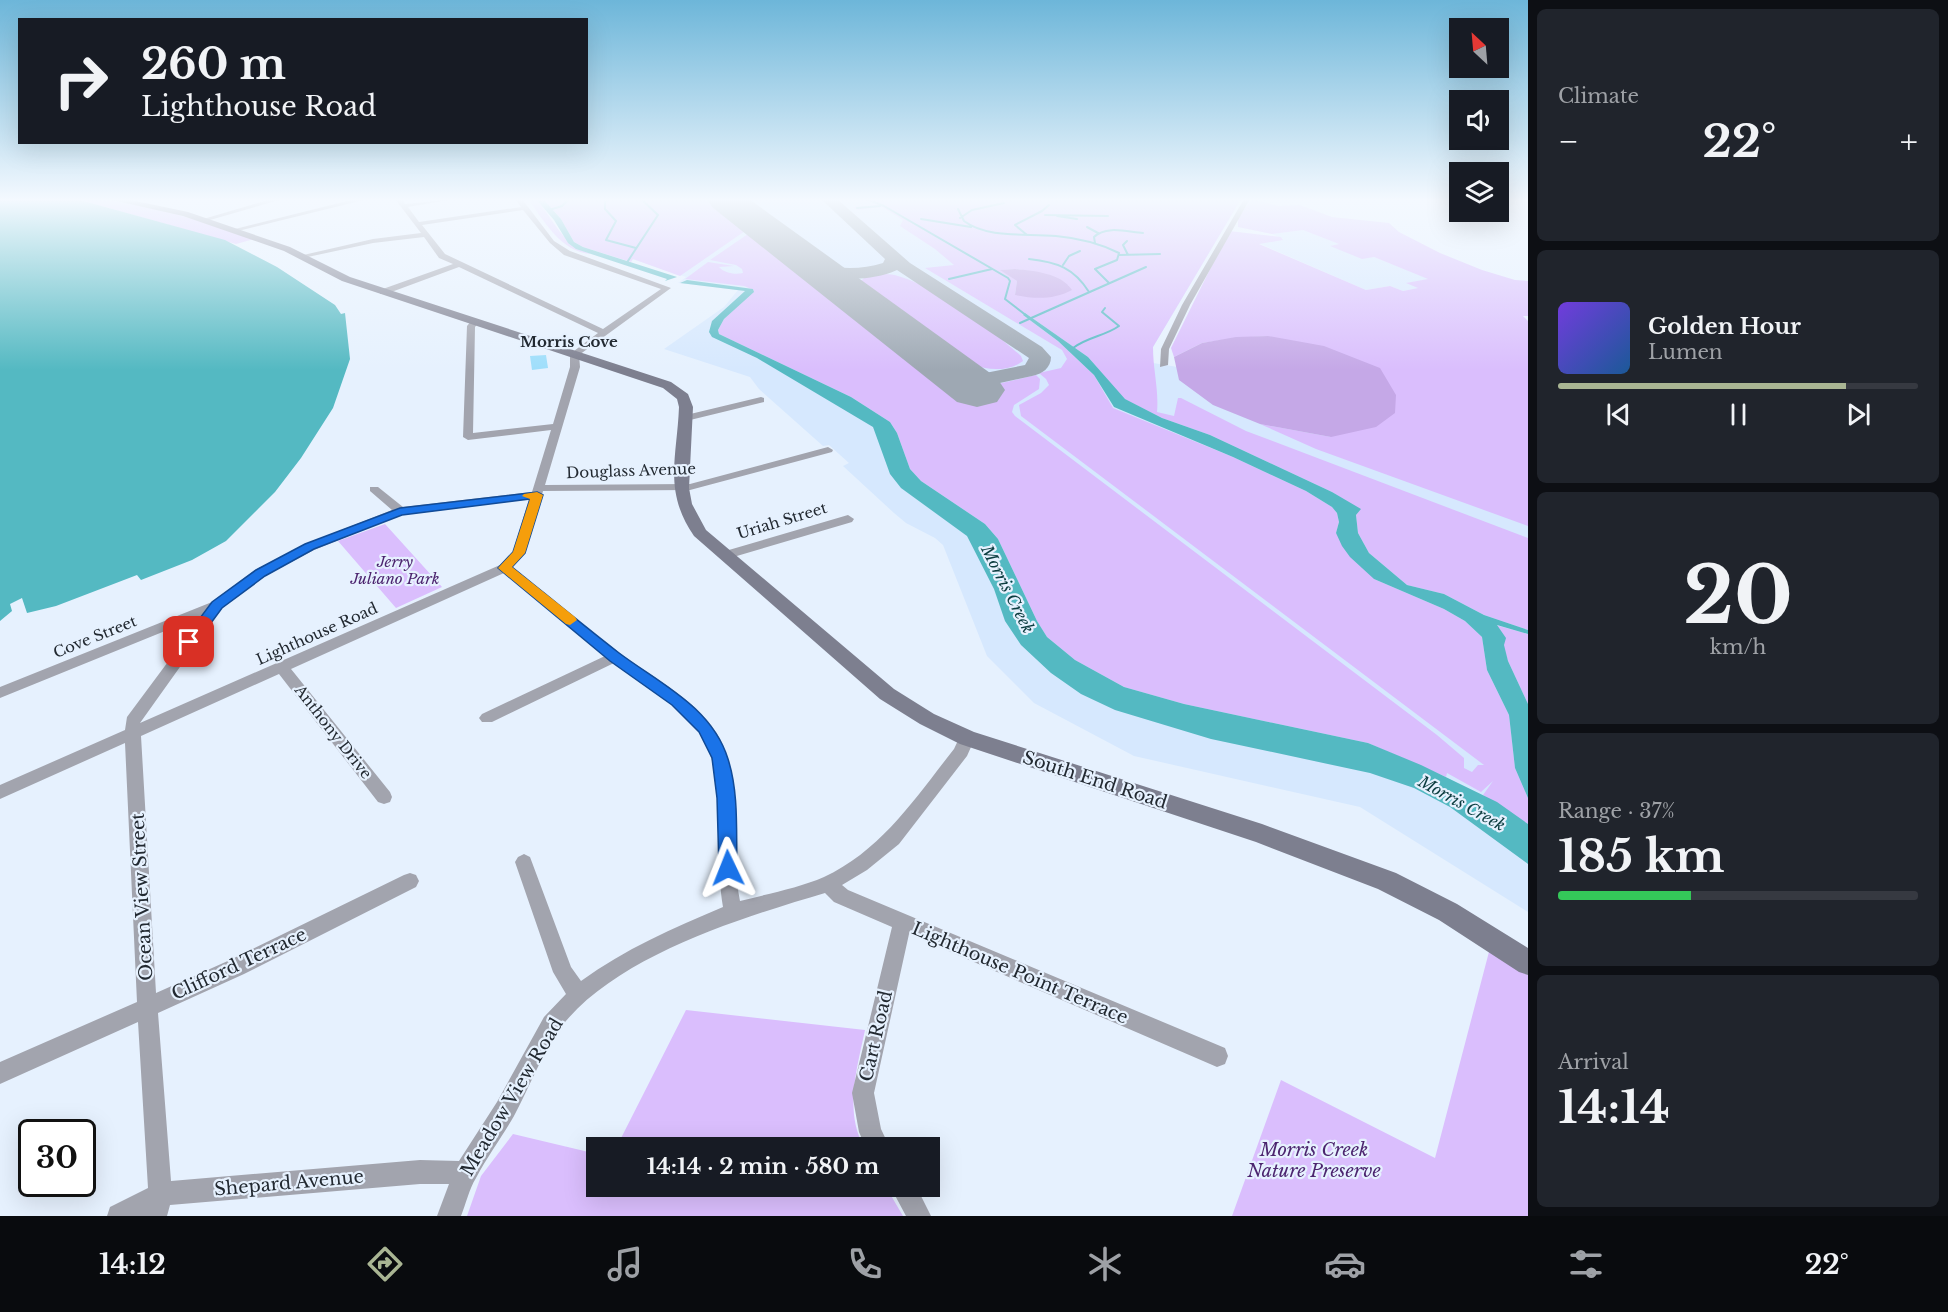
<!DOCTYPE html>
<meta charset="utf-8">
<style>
body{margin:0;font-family:"Libre Baskerville",serif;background:#20242c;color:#f1f3f6;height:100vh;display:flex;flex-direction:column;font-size:22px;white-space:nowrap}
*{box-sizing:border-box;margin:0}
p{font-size:20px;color:#9ea1a6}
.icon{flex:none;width:33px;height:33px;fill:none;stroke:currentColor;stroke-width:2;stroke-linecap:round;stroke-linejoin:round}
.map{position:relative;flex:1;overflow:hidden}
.panel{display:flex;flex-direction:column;gap:9px;padding:9px;background:#0d0f14;width:420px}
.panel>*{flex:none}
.guide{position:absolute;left:18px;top:18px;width:570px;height:126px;border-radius:0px;box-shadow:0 6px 24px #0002;background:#171b24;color:#f1f3f6;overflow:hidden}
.needle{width:39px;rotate:334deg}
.fabs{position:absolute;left:1449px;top:18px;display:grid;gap:12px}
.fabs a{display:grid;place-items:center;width:60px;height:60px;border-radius:0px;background:#171b24;box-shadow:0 6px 24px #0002;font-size:30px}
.speed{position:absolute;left:18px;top:1119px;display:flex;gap:12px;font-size:30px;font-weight:700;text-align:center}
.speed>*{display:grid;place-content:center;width:78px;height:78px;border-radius:50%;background:#171b24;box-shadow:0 6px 24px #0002;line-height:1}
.speed .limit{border:3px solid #111;border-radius:9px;background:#fff;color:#111}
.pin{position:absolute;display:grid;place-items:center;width:51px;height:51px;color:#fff;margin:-26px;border-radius:12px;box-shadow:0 3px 9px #0006}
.me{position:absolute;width:66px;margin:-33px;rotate:358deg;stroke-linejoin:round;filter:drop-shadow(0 0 4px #0008)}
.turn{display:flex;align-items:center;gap:21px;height:126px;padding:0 24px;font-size:27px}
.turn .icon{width:78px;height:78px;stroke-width:2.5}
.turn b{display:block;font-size:42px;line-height:51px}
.big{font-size:45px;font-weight:700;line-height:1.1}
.panel .card{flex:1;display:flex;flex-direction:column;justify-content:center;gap:9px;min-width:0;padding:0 21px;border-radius:9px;background:#20242c}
.panel .dial{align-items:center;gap:0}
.dial b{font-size:78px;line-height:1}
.song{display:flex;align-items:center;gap:18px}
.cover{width:72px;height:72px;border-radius:9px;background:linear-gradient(135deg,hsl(260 70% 55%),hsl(210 70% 35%))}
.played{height:6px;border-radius:3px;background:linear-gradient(90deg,#a9b593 80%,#363941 80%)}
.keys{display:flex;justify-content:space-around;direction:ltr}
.heat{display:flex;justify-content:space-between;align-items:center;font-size:33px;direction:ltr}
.charge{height:9px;border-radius:4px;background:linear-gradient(90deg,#34c759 37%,#363941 0)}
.trip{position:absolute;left:586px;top:1137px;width:354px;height:60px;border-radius:0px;background:#171b24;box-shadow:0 6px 24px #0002;font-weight:700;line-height:60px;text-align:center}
.dock{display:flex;height:96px;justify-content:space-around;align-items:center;background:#090b0e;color:#9ea1a6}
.dock .icon{width:42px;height:42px}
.dock .selected{color:#a9b593}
.dock b{font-size:27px;color:#f1f3f6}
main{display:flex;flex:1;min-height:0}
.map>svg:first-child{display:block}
.built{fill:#d6e8fe}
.green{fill:#dabefd;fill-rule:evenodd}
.forest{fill:#c5a8e7}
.water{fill:#54b9c2}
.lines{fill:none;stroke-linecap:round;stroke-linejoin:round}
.stream{stroke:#54b9c2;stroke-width:2}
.taxiway{fill:#9ea8b3;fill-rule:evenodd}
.runway{fill:#9ea8b3;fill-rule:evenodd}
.building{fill:#9fdefb}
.street{fill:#a2a4ae;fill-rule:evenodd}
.secondary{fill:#7d7f8f;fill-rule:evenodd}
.route{fill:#1a73e8;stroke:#114b97;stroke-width:1.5}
.slow{fill:#f59e0b}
.labels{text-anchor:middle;stroke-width:4.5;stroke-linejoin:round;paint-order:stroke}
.far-quarter-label{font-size:15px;font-weight:bold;fill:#222931;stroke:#e6f1fe}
.street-label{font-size:15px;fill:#222931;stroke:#e6f1fe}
.park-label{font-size:15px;font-style:italic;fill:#4c256f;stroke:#e6f1fe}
.water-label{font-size:16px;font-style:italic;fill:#0c3d40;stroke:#e6f1fe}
.near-street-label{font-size:18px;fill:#222931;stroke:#e6f1fe}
.near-park-label{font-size:18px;font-style:italic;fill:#4c256f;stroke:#e6f1fe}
</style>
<main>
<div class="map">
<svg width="1528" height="1216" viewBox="0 0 1528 1216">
<rect width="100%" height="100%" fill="#e6f1fe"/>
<path class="built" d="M528 199H1241L1153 347V363L1190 369 1528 523V912L1360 807 1134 756 1034 703 987 656 943 545 935 538 906 523 894 513 843 466 849 463 829 445 823 446 759 389 750 377 664 349 724 307 738 290 678 283 686 277 632 259 559 210H544Z
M1303 230 1340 244 1332 246 1362 258 1374 257 1430 279 1408 283 1419 288 1403 291 1390 286 1366 290 1258 243 1283 239 1272 234Z"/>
<path class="green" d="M77 199C139 199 196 220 254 239L236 244Z
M528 199H536C556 223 561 243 591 254 561 252 544 221 528 199Z
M543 199H705L745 231 680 276 633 259 631 262 583 247 574 242 561 219Z
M865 199H1241L1153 347C1153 370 1159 390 1157 412L1174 416 1178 398H1181L1246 431 1528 538V630L1484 615 1444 594 1407 585 1369 553 1358 533 1356 515 1360 510 1332 492 1210 435 1162 418 1124 399 1088 357 1025 313 1023 315 1058 341 1094 375 1113 408 1233 457 1306 491 1332 507 1337 513 1339 522 1336 533 1374 579 1444 609 1465 621 1482 637 1487 670 1509 715 1515 768 1528 798V824L1483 795 1493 781 1481 792 1447 773 1446 777 1368 743 1184 704 1124 687 1075 660 1047 637 1037 621 998 539 985 524 921 481 910 469 897 433 890 422 851 397 719 334 718 330 724 319 754 290 744 286 685 279 708 262 734 266 719 267C724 273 735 275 743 273L742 269 736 265 710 260 748 234 950 395 1036 375 1040 379 1039 389 1014 405 1012 412 1015 416 1437 735 1464 758V768L1472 772 1478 765H1484L1021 416 1019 405 1041 393 1049 385 1046 379 1039 373 1061 368 1067 359 1062 350 925 268 954 265 935 249 900 226 903 220 882 207 857 210 853 207 877 205ZM1015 269C1035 271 1051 276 1069 286L1015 295 1017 281 1001 270Z
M1252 199 1279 206 1300 205 1332 217 1389 223 1399 232 1440 253 1482 270 1515 280 1528 281V316H1523L1528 321V526L1316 449 1260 424 1331 437 1268 336 1236 338 1202 343 1174 357 1171 348 1229 231 1281 237 1283 240 1259 244 1366 290 1390 286 1403 291 1418 288 1406 283 1428 279 1374 257 1362 259 1330 246 1339 244 1303 230 1272 234 1238 227V218Z
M882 274C918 271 995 332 1021 356L1023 361C1010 371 989 371 975 365L861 281 865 277Z
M385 524 442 587 396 608 338 541Z
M1496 625 1528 634V704L1508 661Z
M1490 948 1528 975V1216H1232L1281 1080 1435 1158Z
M686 1010 865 1030C857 1068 844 1111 864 1147L616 1148Z
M513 1134 597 1154V1186L886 1187 903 1216H467L481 1176Z"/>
<path class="forest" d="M1015 269C1033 271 1061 273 1072 290 1053 300 1035 299 1015 295L1017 281 1000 270Z
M1268 336 1324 346 1380 368 1396 395 1395 413 1376 427 1331 437 1260 424 1213 405 1179 380 1174 357 1202 343 1236 337Z"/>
<path class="water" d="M0 199H76L225 240 277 267 335 305 341 314 345 313 350 359 333 408 301 458 275 492 226 541 192 560 141 580 137 575 56 606 27 613 22 598 10 604 12 611 0 621Z
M536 199H543L561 219 574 242 583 247 677 277 665 281 667 279 576 249 568 243 554 220Z
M687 280 753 289 754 292 724 319 718 330 719 334 851 397 890 422 897 433 910 469 921 481 985 524 998 539 1037 621 1047 637 1075 660 1124 687 1184 704 1368 743 1421 765 1497 802 1528 824V864L1450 807 1414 788 1370 773 1211 739 1115 710 1081 694 1051 673 1021 645 1005 621 994 589 967 536 901 488 890 474 873 427 757 358 712 337 709 332 712 321 745 291 680 283Z
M1025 313 1088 357 1125 399 1162 418 1210 435 1332 492 1361 509 1356 515 1358 533 1369 553 1407 585 1444 594 1484 615 1528 630V634L1497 625 1506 638 1504 645 1508 661 1528 704V798L1515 768 1509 715 1487 670 1482 637 1465 621 1444 609 1374 579 1350 557 1342 546 1336 533 1339 522 1337 513 1332 507 1306 491 1233 457 1114 407 1094 375 1058 341 1023 315Z"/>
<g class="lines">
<path class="stream" d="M609 199 605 202V209L616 221 606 240 636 248
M867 199 884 206 1008 278 1010 281 1005 299 1027 316
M857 208 880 206
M958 209 964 221C988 239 1027 233 1056 236 1078 238 1099 243 1119 253L1117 260 1095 269 1109 283
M549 210 562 206 569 199
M1045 215 1108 216
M1057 216 1077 219
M960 218 972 210 1004 203
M921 219 971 227
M1087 227 1098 233
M1027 235 1015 225 1042 211 1049 205
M1127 241 1123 245 1128 255
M1095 243 1094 237C1106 225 1128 232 1143 233
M1119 255 1160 254
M1029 259C1057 262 1074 268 1089 292
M626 264 658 215 641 199
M1063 265 1069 256 1080 251
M949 279 992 269
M1020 323 1146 267
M1073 348C1087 337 1105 336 1119 326L1102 312 1105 308"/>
<path class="taxiway" d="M821 199H837L910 263 1042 347 1051 357C1051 368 1042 374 1032 376L968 390 960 388 957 383 960 378 1025 365 1029 358 897 270C870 282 840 280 812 273L809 269 812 265C820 263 827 266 835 267 851 269 867 268 883 263L885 259Z"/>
<path class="runway" d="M707 199H749L997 378 1005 390 997 402 977 407 957 402 712 207Z"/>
</g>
<path class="building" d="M546 355 548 368 532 370 530 356Z"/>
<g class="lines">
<path class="street" d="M271 199H283L203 222 200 220Z
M355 199H368L234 232 231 230Z
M395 199H402L405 204 454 199 408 207 419 222 521 207 515 199H522L554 241 570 251 671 288 579 355 580 367 545 485 690 484 828 447 833 450 832 452 690 490 543 491 525 553 512 568C548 596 583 626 620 653 659 683 716 708 728 760 740 806 731 855 740 901 767 894 799 888 824 877 882 850 916 797 954 749L961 734 967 732 973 734 975 738 967 756 899 844 867 870 842 885 848 890 1225 1048 1228 1056 1225 1064 1217 1067 909 934 874 1093 881 1129 890 1148H866L859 1132 852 1093 892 927 834 902 825 893C741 918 612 957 558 1031 542 1054 528 1090 514 1116 502 1137 487 1157 476 1178 469 1189 466 1204 461 1216H437L449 1184H420L170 1205 167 1216H107L110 1207 148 1188 138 1022 0 1084V1062L137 1002 125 743 0 799V785L125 730 127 717 202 616 0 698V687L212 602 255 570 306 544 392 510 370 491V487H378L403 507 532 492 551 430 468 440 463 437 467 326 472 320 479 322 475 327 473 433 553 424 570 367V354L598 333 459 267 386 294H380V290L453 264 439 258 424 237 373 243 303 258 299 256 373 239 421 233ZM523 210 550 243 564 255 661 289 603 329 445 254 422 225ZM529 499 513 552 500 565 140 723 222 608 265 576 314 550 402 514ZM504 573 605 656 482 714 479 718 482 722H492L614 663C641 683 681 704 699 732 731 780 713 853 723 907 673 928 625 949 581 981L571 967 530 857 524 854 518 857 515 862 553 972 566 994 544 1017 497 1102 459 1161 420 1160 171 1181 158 1013 244 974 416 887 419 881 416 875 410 873 404 875 230 960 156 993 141 736 279 674 378 802 384 804 390 802 392 797 390 792 291 669Z
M1244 199H1250L1190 305 1169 349 1168 365 1160 367 1161 349 1182 305Z
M761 397 764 398V402L686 421 681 418 682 416Z
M848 515 854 519 852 522 730 558 726 559 720 555 722 552Z
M890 1186H916L931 1216H906Z"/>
<path class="secondary" d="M108 199H126L188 212 290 247 350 277 671 382 688 394 693 407 689 488 692 504 706 530 894 689 934 714 974 732 1262 824 1396 873 1457 904 1528 948V975L1519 972 1439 920 1378 889 1256 842 960 744 920 724 880 699 694 536C663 491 677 458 679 407L677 399 663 388 342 281 284 251 183 216Z"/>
</g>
<linearGradient id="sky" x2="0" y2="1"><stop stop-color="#6db6d9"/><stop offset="0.54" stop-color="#f4f9ff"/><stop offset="1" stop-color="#f4f9ff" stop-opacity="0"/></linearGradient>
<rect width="1528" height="370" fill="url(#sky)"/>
<path class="route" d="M537 492 543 495 525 553 512 567C548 596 583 625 619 653 659 683 712 707 728 759 739 793 736 832 737 868L734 873 728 875 721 873 719 868 717 798 712 758 699 732 672 705 610 661 498 568 513 552 530 499 402 515 314 549 265 576 222 608 194 646 189 647 182 642 212 602 256 570 305 544 400 508Z"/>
<path class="slow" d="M537 492 543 495 525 553 512 567 575 617 577 620 570 625 566 624 498 568 513 552 530 499 522 496 524 494Z"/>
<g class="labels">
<g class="far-quarter-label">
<text x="569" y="347">Morris Cove</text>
</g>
<g class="street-label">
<text transform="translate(631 471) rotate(-2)" y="5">Douglass Avenue</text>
<text transform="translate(782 521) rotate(-17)" y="5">Uriah Street</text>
<text transform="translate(317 634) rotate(-24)" y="5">Lighthouse Road</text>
<text transform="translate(95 637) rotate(-22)" y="5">Cove Street</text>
<text transform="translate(333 732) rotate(52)" y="5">Anthony Drive</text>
</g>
<g class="park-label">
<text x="395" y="567">Jerry<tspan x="395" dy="17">Juliano Park</tspan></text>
</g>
<g class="water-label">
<text transform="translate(1008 589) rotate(63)" y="6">Morris Creek</text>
<text transform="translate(1462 803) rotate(29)" y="6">Morris Creek</text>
</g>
<g class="near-street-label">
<text transform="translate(1095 780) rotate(18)" y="6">South End Road</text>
<text transform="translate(142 897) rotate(-93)" y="6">Ocean View Street</text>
<text transform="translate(239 964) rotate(-25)" y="6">Clifford Terrace</text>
<text transform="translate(1020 973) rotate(23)" y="6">Lighthouse Point Terrace</text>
<text transform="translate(876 1036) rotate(-77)" y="6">Cart Road</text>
<text transform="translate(512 1097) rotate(-59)" y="6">Meadow View Road</text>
<text transform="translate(289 1183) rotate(-5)" y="6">Shepard Avenue</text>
</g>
<g class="near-park-label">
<text x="1314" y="1156">Morris Creek<tspan x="1314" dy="21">Nature Preserve</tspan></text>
</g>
</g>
</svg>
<div class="fabs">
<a><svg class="needle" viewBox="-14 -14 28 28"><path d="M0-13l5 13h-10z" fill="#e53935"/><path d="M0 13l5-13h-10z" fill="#9ea1a6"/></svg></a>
<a><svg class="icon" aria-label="sound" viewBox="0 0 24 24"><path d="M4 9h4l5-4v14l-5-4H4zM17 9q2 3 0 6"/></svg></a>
<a><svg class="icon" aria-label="layers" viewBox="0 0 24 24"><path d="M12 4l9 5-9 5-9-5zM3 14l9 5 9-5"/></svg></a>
</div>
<div class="speed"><div class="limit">30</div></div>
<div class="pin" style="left:189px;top:642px;background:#d93025"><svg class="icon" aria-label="arrive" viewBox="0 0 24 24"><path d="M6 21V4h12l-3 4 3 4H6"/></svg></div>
<svg class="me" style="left:728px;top:868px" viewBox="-20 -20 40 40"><path d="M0-17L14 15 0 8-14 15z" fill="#1a73e8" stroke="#fff" stroke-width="4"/></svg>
<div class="trip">14:14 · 2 min · 580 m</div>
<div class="guide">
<div class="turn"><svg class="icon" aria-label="right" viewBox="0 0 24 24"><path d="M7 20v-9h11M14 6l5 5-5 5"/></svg><div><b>260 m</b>Lighthouse Road</div></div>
</div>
</div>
<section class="panel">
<div class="card"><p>Climate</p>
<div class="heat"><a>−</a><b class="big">22°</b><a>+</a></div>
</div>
<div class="card">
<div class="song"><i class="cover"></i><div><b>Golden Hour</b><p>Lumen</p></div></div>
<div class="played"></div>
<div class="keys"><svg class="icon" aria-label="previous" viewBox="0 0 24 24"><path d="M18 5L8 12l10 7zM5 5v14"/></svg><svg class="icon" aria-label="pause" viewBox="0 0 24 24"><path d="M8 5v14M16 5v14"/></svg><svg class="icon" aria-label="next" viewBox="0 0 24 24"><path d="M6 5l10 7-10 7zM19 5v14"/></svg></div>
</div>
<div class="card dial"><b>20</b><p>km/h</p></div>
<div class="card"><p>Range · 37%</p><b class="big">185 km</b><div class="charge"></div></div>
<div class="card"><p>Arrival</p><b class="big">14:14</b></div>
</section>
</main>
<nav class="dock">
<b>14:12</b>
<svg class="icon selected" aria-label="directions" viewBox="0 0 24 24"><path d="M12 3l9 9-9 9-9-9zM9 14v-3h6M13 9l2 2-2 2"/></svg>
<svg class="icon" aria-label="music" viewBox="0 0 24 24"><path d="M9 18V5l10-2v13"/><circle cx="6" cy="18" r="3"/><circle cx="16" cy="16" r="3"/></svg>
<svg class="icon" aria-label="phone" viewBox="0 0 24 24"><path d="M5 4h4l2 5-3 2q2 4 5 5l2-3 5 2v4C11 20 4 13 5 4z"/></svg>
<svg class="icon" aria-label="climate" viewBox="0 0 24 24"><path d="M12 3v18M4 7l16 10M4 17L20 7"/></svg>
<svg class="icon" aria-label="car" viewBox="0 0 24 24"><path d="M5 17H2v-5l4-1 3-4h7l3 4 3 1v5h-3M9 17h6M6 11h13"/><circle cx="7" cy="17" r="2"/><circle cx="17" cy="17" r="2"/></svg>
<svg class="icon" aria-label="filters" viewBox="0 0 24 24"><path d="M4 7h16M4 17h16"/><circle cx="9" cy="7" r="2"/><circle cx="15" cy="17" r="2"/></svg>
<b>22°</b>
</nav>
